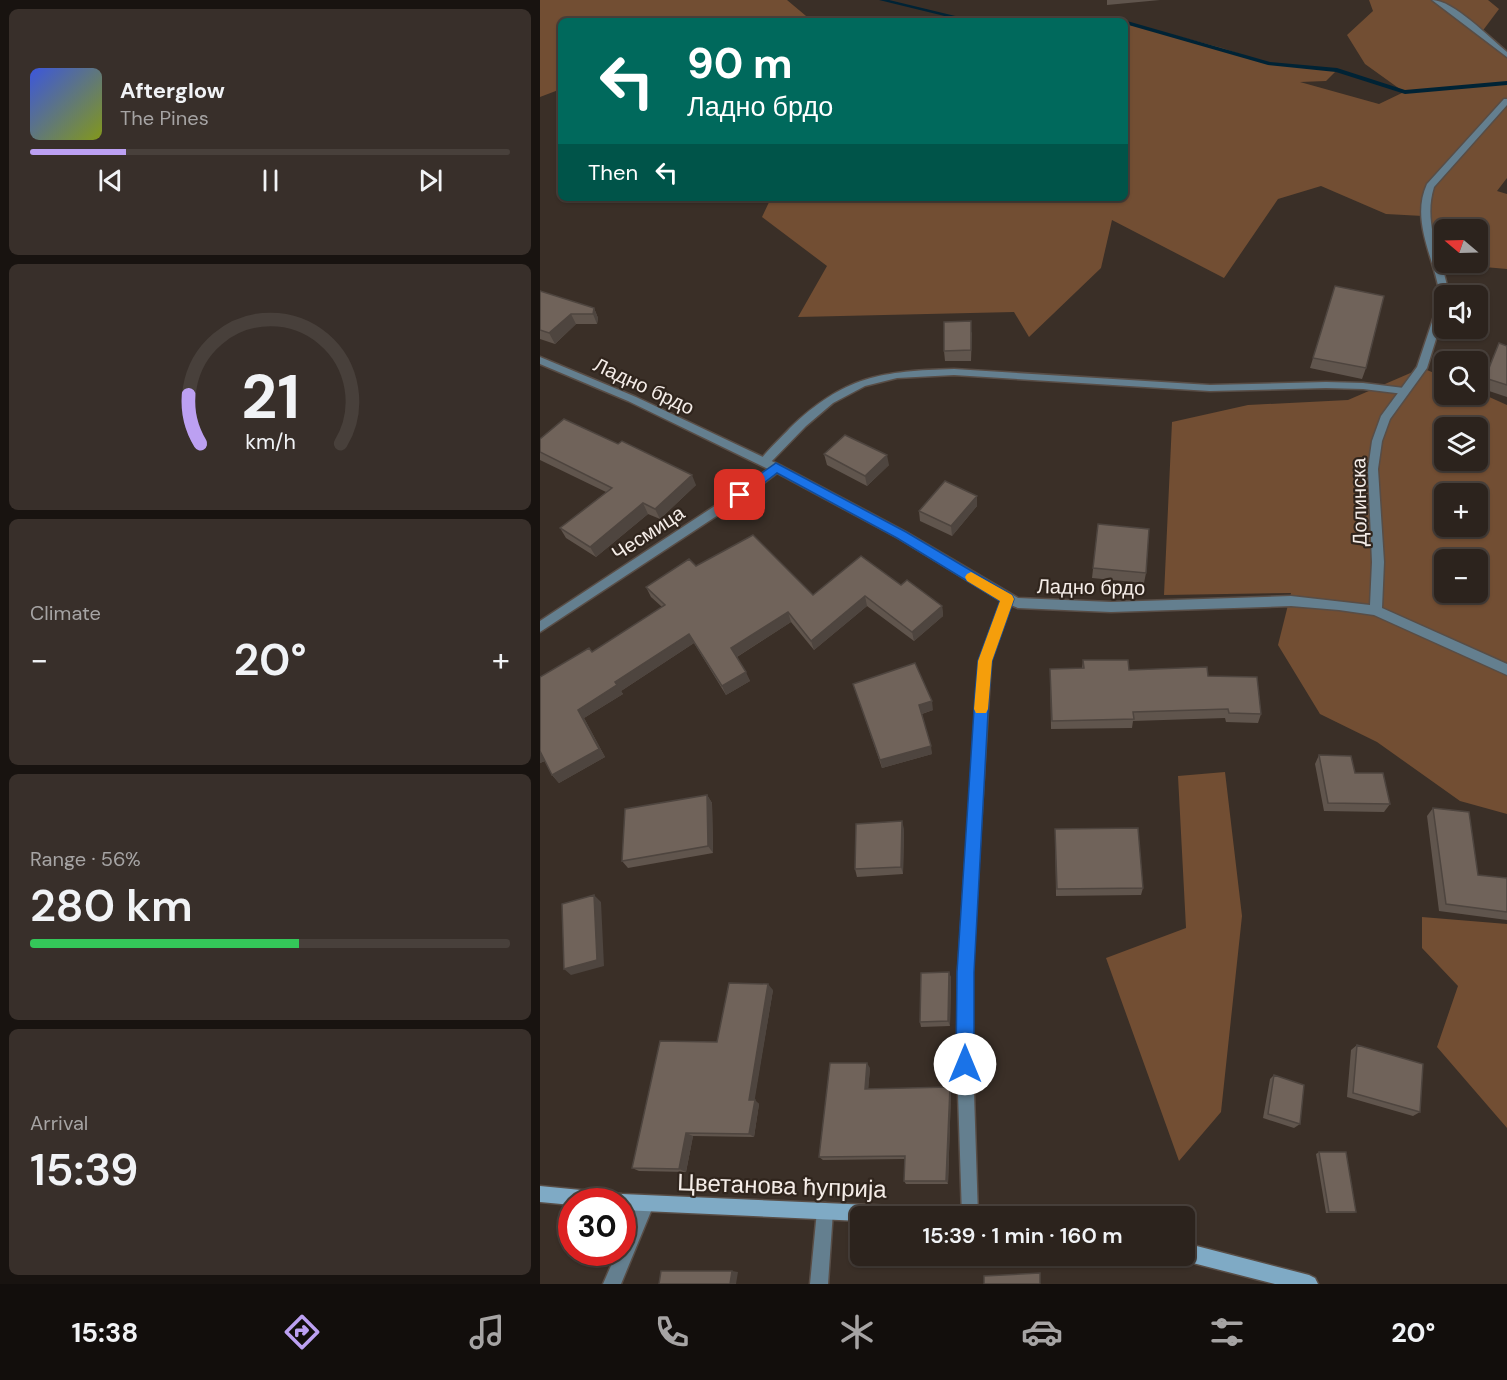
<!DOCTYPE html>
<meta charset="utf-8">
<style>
body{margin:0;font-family:"DM Sans",sans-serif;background:#382f2a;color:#f1f3f6;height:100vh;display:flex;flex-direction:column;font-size:22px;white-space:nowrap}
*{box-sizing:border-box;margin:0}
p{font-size:20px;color:#a6a4a4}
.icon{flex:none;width:33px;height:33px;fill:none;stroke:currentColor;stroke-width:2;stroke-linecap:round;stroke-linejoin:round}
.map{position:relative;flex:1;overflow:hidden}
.drawer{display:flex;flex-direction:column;gap:9px;padding:9px;background:#181310;width:540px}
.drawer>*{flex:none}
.hud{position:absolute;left:18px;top:18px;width:570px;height:183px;border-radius:9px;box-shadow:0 2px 4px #0004,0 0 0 2px #48403b;background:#00695c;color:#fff;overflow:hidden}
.needle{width:39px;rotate:289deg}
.fabs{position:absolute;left:894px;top:219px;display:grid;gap:12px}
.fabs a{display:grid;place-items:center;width:54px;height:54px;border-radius:9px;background:#2c231d;box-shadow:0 2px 4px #0004,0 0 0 2px #48403b;font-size:30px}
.speed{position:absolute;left:18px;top:1188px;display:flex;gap:12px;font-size:30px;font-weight:700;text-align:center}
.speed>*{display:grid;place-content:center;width:78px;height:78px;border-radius:50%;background:#2c231d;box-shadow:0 2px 4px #0004,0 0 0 2px #48403b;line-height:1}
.speed .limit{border:9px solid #d22;background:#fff;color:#111}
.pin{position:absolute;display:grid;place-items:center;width:51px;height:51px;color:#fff;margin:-26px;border-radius:12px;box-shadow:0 3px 9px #0006}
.me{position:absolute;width:66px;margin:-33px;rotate:0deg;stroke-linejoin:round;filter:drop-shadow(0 0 4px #0008)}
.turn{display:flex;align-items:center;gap:21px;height:126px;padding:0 30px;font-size:27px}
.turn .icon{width:78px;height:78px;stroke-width:2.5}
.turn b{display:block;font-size:42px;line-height:51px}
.then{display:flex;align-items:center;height:57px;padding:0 30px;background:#0003;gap:12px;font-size:22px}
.big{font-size:45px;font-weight:600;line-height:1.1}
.drawer .tile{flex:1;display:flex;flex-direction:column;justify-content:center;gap:9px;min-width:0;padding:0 21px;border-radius:9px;background:#382f2a}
.drawer .dial{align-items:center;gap:0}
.dial svg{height:156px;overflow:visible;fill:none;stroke:#48403b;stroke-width:7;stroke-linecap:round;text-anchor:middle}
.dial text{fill:#f1f3f6;stroke:none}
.song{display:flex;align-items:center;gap:18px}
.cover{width:72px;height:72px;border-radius:9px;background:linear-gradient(135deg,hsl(230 70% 55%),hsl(70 70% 35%))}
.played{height:6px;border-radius:3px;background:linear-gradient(90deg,#bca0f2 20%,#48403b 20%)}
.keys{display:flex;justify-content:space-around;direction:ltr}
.heat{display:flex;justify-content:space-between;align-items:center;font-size:33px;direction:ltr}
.charge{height:9px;border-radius:4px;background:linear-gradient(90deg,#34c759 56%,#48403b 0)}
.trip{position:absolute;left:310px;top:1206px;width:345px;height:60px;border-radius:9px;background:#2c231d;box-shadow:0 2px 4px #0004,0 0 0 2px #48403b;font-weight:600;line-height:60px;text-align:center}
.tab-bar{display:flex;height:96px;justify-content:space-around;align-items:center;background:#120e0c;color:#a6a4a4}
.tab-bar .icon{width:42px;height:42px}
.tab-bar .active{color:#bca0f2}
.tab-bar b{font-size:27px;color:#f1f3f6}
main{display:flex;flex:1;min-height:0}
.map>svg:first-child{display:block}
.green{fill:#724e33;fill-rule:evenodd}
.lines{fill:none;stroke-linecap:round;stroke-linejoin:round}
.stream{fill:#002335;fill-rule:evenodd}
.lane-casing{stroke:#584d46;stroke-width:3}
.street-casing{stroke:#584d46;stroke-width:3}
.secondary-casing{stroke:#584d46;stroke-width:3}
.lane{fill:#647f8f;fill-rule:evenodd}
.street{fill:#647f8f;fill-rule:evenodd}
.secondary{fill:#7faac5;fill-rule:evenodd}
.wall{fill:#60554d}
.shaded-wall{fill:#4e453f}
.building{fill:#70635a;stroke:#4e453f;stroke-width:1.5}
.route{fill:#1a73e8;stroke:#114b97;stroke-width:1.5}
.slow{fill:#f59e0b}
.labels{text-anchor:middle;stroke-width:4.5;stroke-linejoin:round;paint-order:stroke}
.street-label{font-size:20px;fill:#f4ece7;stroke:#30251d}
.near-street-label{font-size:24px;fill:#f4ece7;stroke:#30251d}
</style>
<main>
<section class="drawer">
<div class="tile">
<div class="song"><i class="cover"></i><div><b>Afterglow</b><p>The Pines</p></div></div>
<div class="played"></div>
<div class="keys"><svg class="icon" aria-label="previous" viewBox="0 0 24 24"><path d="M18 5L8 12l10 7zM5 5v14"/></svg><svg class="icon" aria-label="pause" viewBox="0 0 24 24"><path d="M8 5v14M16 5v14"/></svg><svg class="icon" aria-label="next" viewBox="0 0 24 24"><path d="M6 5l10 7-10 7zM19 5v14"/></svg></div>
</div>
<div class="tile dial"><svg viewBox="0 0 100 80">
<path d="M14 69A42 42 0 1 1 86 69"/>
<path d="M14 69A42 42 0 0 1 8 44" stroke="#bca0f2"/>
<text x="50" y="56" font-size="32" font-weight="700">21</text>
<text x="50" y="72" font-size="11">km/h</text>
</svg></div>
<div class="tile"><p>Climate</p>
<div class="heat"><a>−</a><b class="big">20°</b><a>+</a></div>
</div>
<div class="tile"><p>Range · 56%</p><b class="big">280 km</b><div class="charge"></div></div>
<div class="tile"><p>Arrival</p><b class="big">15:39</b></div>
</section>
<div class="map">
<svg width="967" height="1284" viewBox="0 0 967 1284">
<rect width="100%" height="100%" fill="#3a2f27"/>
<path class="green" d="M0 0H247L272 21H21V89L0 97Z
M829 0H948L959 9 941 33 960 49 967 51V178L957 191 967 194V269L899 263 883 216 846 214 781 186 738 199 684 278 572 220 561 268 489 337 474 312 258 317 287 266 222 217 231 198H585V22L682 48 730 64 797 70 786 81 760 82 839 104 864 92 825 64 807 35 833 11ZM904 230H938V262H904Z
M882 368 904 377V394H938V392L967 405V814L920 801 837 742 780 714 738 645 751 593 624 595 632 422 708 405 808 400ZM904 428H938V460H904ZM904 494H938V526H904ZM904 560H938V592H904Z
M685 772 702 916 681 1112 639 1161 566 958 646 928 638 776Z
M882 917 967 924V1128L897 1047 918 986 882 948Z"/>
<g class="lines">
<path class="stream" d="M339 0H349L436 21H425Z
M560 19 587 21 730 62 797 68 865 90 967 81V85L865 94 796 72 728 65 585 24V21H557Z"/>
<g class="lane-casing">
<path id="lane" d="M414 369 670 385 786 382 823 383 864 388 869 391 864 394 823 389 786 388 670 391 414 375 357 378 325 386 293 403 266 426 228 465 224 466 219 462C227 450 240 439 250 428 304 376 342 371 414 369Z
M285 1203 291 1205 293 1211 288 1284H270L277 1211 279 1205Z"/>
</g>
<g class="street-casing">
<path id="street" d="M892 0C913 0 950 38 967 52V57Z
M964 99H967V105L894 187C882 226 903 257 909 296H904V313L887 368 850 419 842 441 838 469 844 562 842 608 967 664V675L834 615 799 610 751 606 571 612 478 608 471 605 451 661 432 971 433 1063 438 1216H422L417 1063 418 971 439 661 461 601 358 538 237 473 204 498 0 632V621L196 492 228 469 88 401 0 364V357L96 397 240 465 366 532 478 598 571 602 751 596 830 605 832 562 828 469 832 441 841 416 877 367 899 301 903 298 900 296C895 259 870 221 887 184Z
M106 1196 112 1198 114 1204 81 1284H63L77 1252H82V1239L100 1198Z"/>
</g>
<g class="secondary-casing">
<path id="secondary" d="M0 1186 82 1194 399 1208 405 1210 407 1216H321V1221L82 1210V1202H32V1205L0 1202Z
M645 1243 769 1275 775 1278 778 1284H735L645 1261 638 1256H645Z"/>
</g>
<use href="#lane" class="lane"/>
<use href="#street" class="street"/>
<use href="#secondary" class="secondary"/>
</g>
<path class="wall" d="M567 0H620L567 5Z
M795 286 826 368 822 379 770 368Z
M0 291 54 308 58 318 57 324H36L15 344 0 339Z
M432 332 431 361H405L404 351Z
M959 343 967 346V397L940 388Z
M0 439 156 485 120 519 108 514 56 557 26 538 20 528 66 492 0 460Z
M284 454 349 465 327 486 287 465Z
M437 496V506L412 536 380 521 379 511Z
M558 524 606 573 604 583 552 578Z
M156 566 273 595 361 585 402 606 403 616 374 641 327 606 274 650 251 622 197 657 210 681 186 695 154 643 81 691 83 694 44 718 65 757 19 783 12 775 5 761 0 763V677L52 652 122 607 111 597 106 587Z
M543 660 589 670 668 676 721 714 718 723 686 722 685 718 593 721 592 728 511 729 510 669 542 668Z
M313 684 393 710 382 714 392 754 342 768Z
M779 755 815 773 850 804 844 812 784 811 775 764Z
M167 795 172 803 173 853 88 868 82 861Z
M893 808 938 875 967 878V920L899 911 887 816Z
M364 829 363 874 317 877 315 869Z
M515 829 603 888 601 895 516 896Z
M409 972 411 978 410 1026 381 1027 380 1022Z
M233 990 214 1100 219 1104 214 1137 153 1136 146 1172 99 1171 92 1168 177 1042Z
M817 1045 880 1112 873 1116 807 1097 811 1050Z
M330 1068 328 1089 411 1092 408 1184H366L364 1181 365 1159 283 1160 279 1157Z
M734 1075 760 1124 754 1128 723 1118 730 1079Z
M779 1152 816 1212 813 1213H786L776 1154Z"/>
<path class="shaded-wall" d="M54 308 58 318 57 324 53 314Z
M31 314 36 324 15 344 9 333Z
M347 455 349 465 327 486 325 476Z
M152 475 156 485 120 519 115 509Z
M437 496V506L412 536 411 526Z
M103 503 108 514 56 557 50 547Z
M325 596 327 606 274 650 271 641Z
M402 606 403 616 374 641 372 632Z
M248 612 251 622 195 658 191 648Z
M149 634 154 643 81 691 83 694 44 718 65 757 19 783 12 775 38 710 75 682Z
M206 672 210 681 186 695 182 686Z
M392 701 393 710 381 714 379 705Z
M391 746 392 754 342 768 340 760Z
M0 751 7 760 0 763Z
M167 795 172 803 173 853 168 846Z
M362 821 364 829 363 874 361 867Z
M54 895 61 902 64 966 31 975 24 969Z
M409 972 411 978 410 1026 408 1021Z
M228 984 233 990 214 1104 209 1100Z
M327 1063 330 1068 328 1093 325 1089Z
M410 1087 411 1092 408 1184 406 1181Z
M215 1100 219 1104 214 1137 209 1134Z
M146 1133 153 1136 146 1172 139 1169Z
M192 1271 198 1272 196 1284H190Z"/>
<path class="building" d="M795 286 844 296 826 368 773 358Z
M0 291 54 308 53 314H31L9 333 0 330Z
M431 321V350L404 351V322Z
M959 343 967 346V385L945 378Z
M24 419 78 444 82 441 152 475 115 509 103 503 50 547 20 528 72 488 0 452V439Z
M305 435 347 455 325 476 284 454Z
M405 481 437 496 411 526 379 511Z
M558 524 609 529 606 573 553 568Z
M213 535 273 595 321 556 361 585 367 580 402 606 372 632 325 596 271 641 248 612 191 648 206 672 182 686 149 634 75 682 77 685 38 710 59 749 12 775 0 751V677L49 648 52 652 125 605 106 587 149 559 156 566Z
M543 660H588L589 670 667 667 668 676 717 677 721 714 689 713 688 709 593 712 594 719 512 721 510 669 544 668Z
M375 663 392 701 379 705 391 746 340 760 313 684Z
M779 755 811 756 815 773H843L850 804 788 803Z
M167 795 168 846 82 861 85 809Z
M893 808 929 812 938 875 967 878V912L906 904Z
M362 821 361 867 315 869 316 824Z
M598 828 603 888 517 889 515 829Z
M54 895 57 960 24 969 22 904Z
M409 972 408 1021 380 1022 381 973Z
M189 983 228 984 209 1100H215L209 1134 146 1133 139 1169 92 1168 120 1041 177 1042Z
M817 1045 883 1064 880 1112 813 1093Z
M290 1063H327L325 1089 410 1087 406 1181H364L365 1156 279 1157Z
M734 1075 764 1085 760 1124 728 1114Z
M779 1152H806L816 1212H789Z
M121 1271H192L190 1284H119Z
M500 1273V1284H444V1276Z"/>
<path class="route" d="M236 463 366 532 472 595 474 599 452 661 449 694 434 972V1064L431 1070 425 1072 419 1070 416 1064 417 972 435 694 438 661 460 601 357 538 237 473 204 498H195V492Z"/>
<path class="slow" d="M431 572 472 595 474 599 452 661 448 709 446 713H436L434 709 438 661 460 601 427 581 425 577 427 574Z"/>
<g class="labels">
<g class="street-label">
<text transform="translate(104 386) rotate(25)" y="7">Ладно брдо</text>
<text transform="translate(819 502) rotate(-91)" y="7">Долинска</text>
<text transform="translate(108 533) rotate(-33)" y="7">Чесмица</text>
<text transform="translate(551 587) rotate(1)" y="7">Ладно брдо</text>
</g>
<g class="near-street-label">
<text transform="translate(242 1186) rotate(2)" y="8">Цветанова ћуприја</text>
</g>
</g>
</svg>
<div class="fabs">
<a><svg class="needle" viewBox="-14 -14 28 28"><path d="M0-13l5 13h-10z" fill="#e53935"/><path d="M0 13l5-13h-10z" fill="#a6a4a4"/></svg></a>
<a><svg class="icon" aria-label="sound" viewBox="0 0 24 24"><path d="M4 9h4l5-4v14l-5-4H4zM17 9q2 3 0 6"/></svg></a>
<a><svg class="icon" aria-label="search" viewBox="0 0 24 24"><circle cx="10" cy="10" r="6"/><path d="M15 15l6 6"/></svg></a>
<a><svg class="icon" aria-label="layers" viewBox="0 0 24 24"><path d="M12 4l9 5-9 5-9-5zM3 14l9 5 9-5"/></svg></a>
<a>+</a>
<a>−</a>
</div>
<div class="speed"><div class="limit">30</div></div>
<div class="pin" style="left:200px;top:495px;background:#d93025"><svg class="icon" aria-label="arrive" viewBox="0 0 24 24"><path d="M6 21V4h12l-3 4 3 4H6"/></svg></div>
<svg class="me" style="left:425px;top:1064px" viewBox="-20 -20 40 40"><circle r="19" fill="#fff"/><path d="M0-13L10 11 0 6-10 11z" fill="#1a73e8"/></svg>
<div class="trip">15:39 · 1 min · 160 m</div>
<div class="hud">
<div class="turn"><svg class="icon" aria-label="left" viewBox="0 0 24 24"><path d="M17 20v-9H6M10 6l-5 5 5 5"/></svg><div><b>90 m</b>Ладно брдо</div></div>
<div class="then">Then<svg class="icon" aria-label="left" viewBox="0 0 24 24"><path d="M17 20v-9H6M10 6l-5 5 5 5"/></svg></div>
</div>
</div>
</main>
<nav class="tab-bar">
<b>15:38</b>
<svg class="icon active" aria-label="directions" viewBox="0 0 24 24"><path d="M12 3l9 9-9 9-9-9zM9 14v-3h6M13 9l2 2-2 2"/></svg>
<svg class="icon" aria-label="music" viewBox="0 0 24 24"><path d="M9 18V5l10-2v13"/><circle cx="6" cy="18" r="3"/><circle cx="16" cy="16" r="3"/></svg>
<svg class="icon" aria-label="phone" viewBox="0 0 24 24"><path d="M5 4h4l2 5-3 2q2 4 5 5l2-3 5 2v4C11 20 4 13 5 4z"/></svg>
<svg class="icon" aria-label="climate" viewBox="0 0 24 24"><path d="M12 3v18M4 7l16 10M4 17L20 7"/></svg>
<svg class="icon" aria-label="car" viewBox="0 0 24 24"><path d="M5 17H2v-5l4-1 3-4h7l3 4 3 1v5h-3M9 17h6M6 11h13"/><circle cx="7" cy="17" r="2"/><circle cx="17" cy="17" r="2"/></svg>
<svg class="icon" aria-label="filters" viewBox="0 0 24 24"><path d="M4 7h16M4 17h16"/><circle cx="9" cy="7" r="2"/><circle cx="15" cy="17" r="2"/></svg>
<b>20°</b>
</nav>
